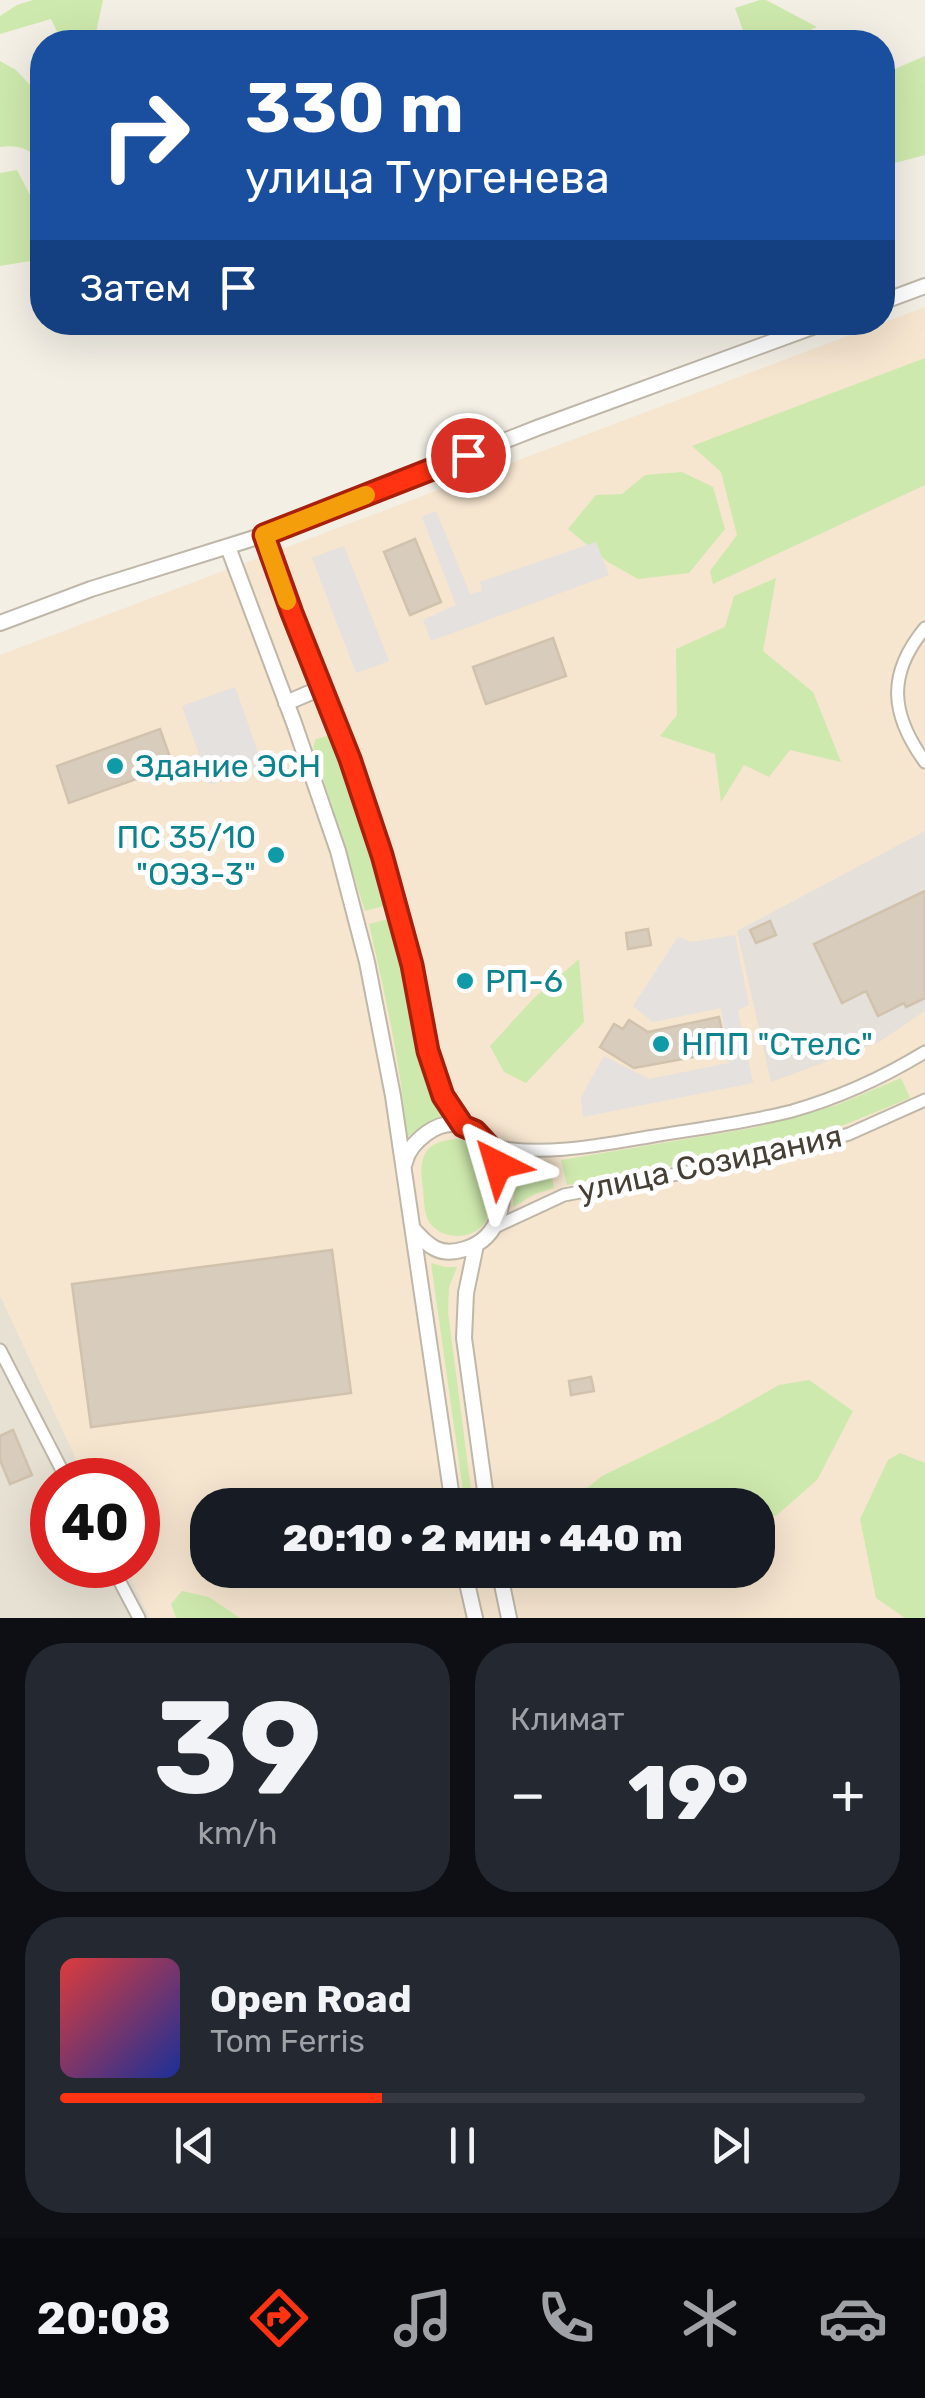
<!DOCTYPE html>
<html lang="ru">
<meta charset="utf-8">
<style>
body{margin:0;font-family:Rubik,sans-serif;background:#242831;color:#f1f3f6;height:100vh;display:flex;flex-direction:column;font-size:38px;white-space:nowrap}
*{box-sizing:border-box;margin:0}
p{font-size:32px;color:#9ea1a6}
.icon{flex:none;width:55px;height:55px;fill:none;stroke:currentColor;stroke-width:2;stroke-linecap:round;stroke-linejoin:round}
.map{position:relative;height:1618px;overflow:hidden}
.sheet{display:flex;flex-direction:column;gap:25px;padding:25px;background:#0d0f14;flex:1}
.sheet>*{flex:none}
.guide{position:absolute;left:30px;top:30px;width:865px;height:305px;border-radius:40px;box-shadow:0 10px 40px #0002;background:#1a4fa0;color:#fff;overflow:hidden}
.speed{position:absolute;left:30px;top:1458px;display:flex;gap:20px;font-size:50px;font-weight:700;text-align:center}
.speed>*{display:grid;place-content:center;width:130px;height:130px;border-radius:50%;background:#171b24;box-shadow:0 10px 40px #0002;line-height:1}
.speed .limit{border:15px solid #d22;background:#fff;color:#111}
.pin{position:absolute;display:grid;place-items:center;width:85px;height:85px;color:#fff;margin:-42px;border:5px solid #fff;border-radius:50%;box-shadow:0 2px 10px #0007}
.me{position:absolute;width:110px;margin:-55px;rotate:320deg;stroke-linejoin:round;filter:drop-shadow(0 0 8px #0008)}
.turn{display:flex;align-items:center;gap:35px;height:210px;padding:0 50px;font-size:45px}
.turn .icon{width:130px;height:130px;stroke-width:2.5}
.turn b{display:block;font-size:70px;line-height:85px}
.then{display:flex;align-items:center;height:95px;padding:0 50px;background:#0003;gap:20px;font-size:38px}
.big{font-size:75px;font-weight:800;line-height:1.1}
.sheet .card{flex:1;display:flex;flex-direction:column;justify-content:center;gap:15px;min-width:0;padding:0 35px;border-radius:40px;background:#242831}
.sheet .dial{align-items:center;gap:0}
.dial b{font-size:130px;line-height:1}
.song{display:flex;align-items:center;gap:30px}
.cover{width:120px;height:120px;border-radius:15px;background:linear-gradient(135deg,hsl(0 70% 55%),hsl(230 70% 35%))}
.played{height:10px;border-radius:5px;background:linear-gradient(90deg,#ff3211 40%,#363941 40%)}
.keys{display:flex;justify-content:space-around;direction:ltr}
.heat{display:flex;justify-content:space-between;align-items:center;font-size:55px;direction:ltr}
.sheet .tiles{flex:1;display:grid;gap:25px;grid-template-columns:1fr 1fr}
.card:last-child{grid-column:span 2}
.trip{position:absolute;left:190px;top:1488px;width:585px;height:100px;border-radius:40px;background:#171b24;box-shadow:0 10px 40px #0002;font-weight:800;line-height:100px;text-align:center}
.tabs{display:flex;height:160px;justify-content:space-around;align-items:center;background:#090b0e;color:#9ea1a6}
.tabs .icon{width:70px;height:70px}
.tabs .current{color:#ff3211}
.tabs b{font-size:45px;color:#f1f3f6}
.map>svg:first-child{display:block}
.residential{fill:#e7e1d3}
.commercial{fill:#f6e5cf;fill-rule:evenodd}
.industrial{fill:#e5e0da}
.green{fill:#cee9ad}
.parking{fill:#e4e1de}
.building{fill:#d8cdbd;stroke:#d0c2ad;stroke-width:2.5}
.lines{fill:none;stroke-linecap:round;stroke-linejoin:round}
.minor-casing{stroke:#bfb7a8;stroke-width:15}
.tertiary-casing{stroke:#bfb7a8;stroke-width:18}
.minor{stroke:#fff;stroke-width:11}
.tertiary{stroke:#fff;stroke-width:14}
.route-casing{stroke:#a6200b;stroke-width:25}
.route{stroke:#ff3211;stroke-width:18}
.slow{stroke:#f59e0b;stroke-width:18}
.culture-dot{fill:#0f9aa8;stroke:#fff;stroke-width:4}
.labels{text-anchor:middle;stroke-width:10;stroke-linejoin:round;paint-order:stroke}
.culture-label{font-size:32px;fill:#0d838f;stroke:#fff;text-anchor:start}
.street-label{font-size:32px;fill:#463f35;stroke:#fff}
</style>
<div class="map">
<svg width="925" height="1618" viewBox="0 0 925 1618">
<rect width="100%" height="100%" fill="#f3efe5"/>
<path class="residential" d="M0 1295 86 1480H52V1565H125L150 1618H0Z"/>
<path class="commercial" d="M925 307V1618H150L125 1565H138V1480H86L0 1295V655ZM208 1505H758V1570H208Z"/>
<path class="industrial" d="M925 831V1011L879 1042 771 1082 737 931Z"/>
<path class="green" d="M33 0H103L94 42H62L51 19 0 34V16L17 5Z
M760 0H766L817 27C789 39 774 49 745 36L735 8Z
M925 56V155L883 166V74Z
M0 61 16 70 42 98V163C31 149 18 144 0 147Z
M17 170 42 218V259L0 266V173Z
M925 358V485L713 584 710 571 737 535 721 472 692 446Z
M682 472 713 487 725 529 689 573 638 579 608 562 568 529 596 495 622 494 645 475Z
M776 578 763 651 813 692 841 762 790 750 769 777 744 765 721 802 715 754 660 736 677 715 676 649 725 627 734 596Z
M327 736 333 738 369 842 387 905 365 911 313 747 316 739Z
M392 918 423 1073 444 1117 429 1122 407 1137C401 1065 385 994 369 924Z
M579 959 584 1022 526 1083 504 1072 490 1046 533 999Z
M901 1078 910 1098 844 1125 756 1151 567 1185 561 1160 753 1128 837 1105Z
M460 1139C467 1142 475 1146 480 1152 493 1170 497 1209 482 1226 469 1241 438 1239 428 1220 424 1212 424 1199 423 1189 418 1156 424 1140 460 1139Z
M509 1160 549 1161 554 1188 535 1194 513 1207 514 1182Z
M431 1263 445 1267H457L449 1287 448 1312 473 1505H465Z
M809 1380 853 1411 817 1480 777 1515 758 1524V1505H571L569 1503 602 1476 717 1420 779 1385Z
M900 1453 925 1463V1618H905L876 1598 860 1519 888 1460Z
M182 1591 209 1597 240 1618H176L171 1604Z"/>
<path class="parking" d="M436 511 470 594 482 591 480 582 596 542 609 575 431 641 423 620 456 605 422 517Z
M344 546 389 661 356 673 312 558Z
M235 687 263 766 210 785 182 706Z
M735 935 749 1005 738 1010 753 1083 583 1117 581 1097 604 1056 649 1079 729 1063 721 1008 653 1022 633 1006 678 937 692 942Z"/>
<path class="building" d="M415 539 441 602 410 615 384 552Z
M553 638 566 676 486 704 473 667Z
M160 729 173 766 69 803 57 766Z
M925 891V998L906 1007 904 1003 878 1016 866 991 842 1003 814 944Z
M770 921 776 935 756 943 750 930Z
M648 929 651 945 628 949 626 933Z
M719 1017 724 1039 719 1040 721 1052 634 1068 600 1047 614 1024 623 1029 629 1020 648 1032Z
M332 1250 351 1393 91 1427 72 1284Z
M591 1377 594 1391 571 1395 569 1381Z
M13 1430 32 1475 10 1484 0 1460V1436Z"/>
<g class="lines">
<g class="minor-casing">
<path id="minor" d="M925 628C886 675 891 715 925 762
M488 1145C541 1157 596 1146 648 1137 696 1129 745 1123 792 1111 838 1098 884 1077 925 1052
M495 1227 564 1195 769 1157 849 1134 925 1100
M0 1350 67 1480
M111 1565 139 1618"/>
</g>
<g class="tertiary-casing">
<path id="tertiary" d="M882 302 925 286
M264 535 350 759 382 855 397 910 411 965 428 1051 443 1096 463 1127
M228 547 294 723 338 851 367 962 393 1096 453 1505
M0 623 91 589 264 535 537 428 826 322
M286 703 321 688
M405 1163C407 1150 416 1141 427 1133 491 1088 538 1227 465 1249 440 1257 429 1247 413 1229
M476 1245 466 1293 464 1338 487 1505
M464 1570 475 1618
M499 1570 509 1618"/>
</g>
<use href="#minor" class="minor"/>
<use href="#tertiary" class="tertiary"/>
</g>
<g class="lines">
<g class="route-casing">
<path id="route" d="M468 455 264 535 292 613 350 759 382 855 412 965 428 1051 443 1096 463 1126 475 1131 488 1145 498 1165"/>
</g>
<use href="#route" class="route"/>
<path class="slow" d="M287 601 264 535 366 495"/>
</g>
<g class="culture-dot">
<circle cx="115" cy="766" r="10"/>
<circle cx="276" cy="855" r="10"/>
<circle cx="465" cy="981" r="10"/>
<circle cx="661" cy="1044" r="10"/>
</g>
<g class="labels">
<g class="culture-label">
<text x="135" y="777">Здание ЭСН</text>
<text x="256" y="848" text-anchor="end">ПС 35/10<tspan x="256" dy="37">"ОЭЗ-3"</tspan></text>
<text x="485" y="992">РП-6</text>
<text x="681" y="1055">НПП "Стелс"</text>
</g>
<g class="street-label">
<text transform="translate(710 1163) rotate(-12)" y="11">улица Созидания</text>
</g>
</g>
</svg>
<div class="speed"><div class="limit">40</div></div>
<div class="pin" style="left:468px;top:455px;background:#d93025"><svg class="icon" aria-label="arrive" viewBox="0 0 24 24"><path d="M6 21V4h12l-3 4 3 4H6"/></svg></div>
<svg class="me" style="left:498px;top:1165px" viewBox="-20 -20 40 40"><path d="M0-17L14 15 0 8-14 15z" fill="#ff3211" stroke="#fff" stroke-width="4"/></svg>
<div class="trip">20:10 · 2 мин · 440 m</div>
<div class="guide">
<div class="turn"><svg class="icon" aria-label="right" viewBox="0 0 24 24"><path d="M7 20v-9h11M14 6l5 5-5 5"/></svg><div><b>330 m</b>улица Тургенева</div></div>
<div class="then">Затем<svg class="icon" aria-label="arrive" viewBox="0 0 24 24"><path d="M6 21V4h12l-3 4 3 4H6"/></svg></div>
</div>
</div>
<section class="sheet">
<div class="tiles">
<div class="card dial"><b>39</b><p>km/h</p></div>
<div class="card"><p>Климат</p>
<div class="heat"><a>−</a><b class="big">19°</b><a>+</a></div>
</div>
<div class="card">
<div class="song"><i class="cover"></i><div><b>Open Road</b><p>Tom Ferris</p></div></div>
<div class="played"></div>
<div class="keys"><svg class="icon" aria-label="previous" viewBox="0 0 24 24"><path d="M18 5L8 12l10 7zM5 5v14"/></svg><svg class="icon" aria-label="pause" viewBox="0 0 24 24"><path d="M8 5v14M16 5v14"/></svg><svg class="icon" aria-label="next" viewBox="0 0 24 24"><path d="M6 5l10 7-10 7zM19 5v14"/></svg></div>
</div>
</div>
</section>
<nav class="tabs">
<b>20:08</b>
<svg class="icon current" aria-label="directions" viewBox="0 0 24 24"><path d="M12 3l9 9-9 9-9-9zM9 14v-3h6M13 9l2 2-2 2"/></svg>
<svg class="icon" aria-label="music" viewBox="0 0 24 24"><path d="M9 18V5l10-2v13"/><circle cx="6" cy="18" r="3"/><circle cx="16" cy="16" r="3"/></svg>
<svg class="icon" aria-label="phone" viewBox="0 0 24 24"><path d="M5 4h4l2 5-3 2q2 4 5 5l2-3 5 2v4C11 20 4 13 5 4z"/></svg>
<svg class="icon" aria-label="climate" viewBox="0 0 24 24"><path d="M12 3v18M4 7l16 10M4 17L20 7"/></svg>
<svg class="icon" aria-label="car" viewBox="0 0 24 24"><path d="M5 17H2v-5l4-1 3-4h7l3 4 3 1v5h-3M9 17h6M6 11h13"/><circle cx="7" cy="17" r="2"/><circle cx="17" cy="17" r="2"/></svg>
</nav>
